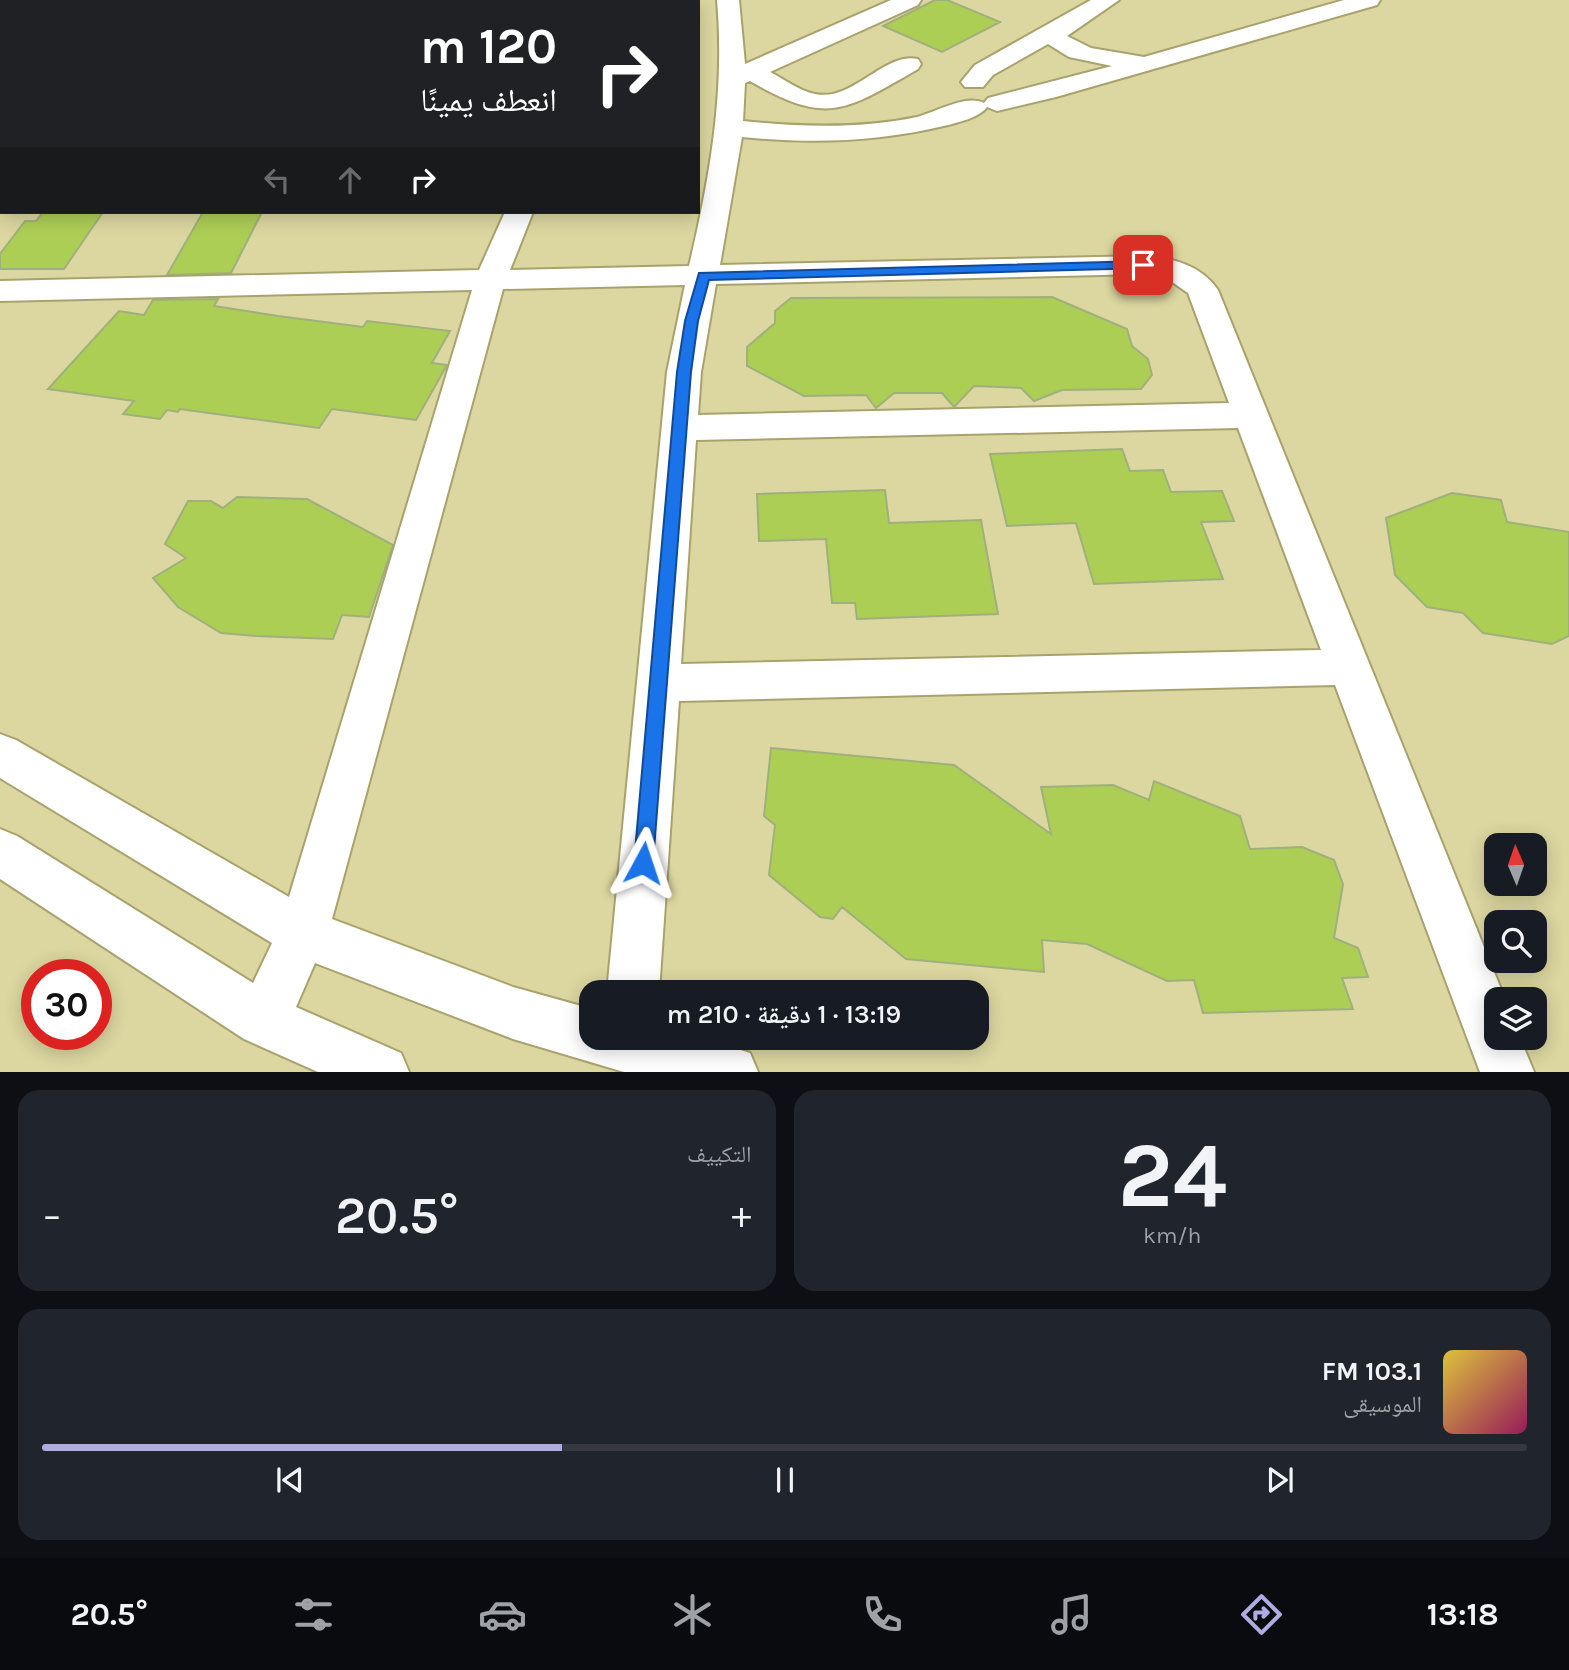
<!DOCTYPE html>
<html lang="ar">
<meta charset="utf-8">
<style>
body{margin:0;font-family:Karla,"Noto Naskh Arabic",sans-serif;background:#20242c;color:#f1f3f6;direction:rtl;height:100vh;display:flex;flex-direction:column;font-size:26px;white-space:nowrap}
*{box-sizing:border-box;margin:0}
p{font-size:23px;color:#9ea1a6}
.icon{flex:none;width:38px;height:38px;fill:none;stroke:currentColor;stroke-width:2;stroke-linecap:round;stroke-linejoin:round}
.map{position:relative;height:1072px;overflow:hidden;direction:ltr}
.side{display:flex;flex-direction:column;gap:18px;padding:18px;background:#0d0f14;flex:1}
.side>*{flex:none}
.hud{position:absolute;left:0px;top:0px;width:700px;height:214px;box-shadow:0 4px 18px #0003;direction:rtl;background:#202124;color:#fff;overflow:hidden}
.needle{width:46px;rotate:358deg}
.tools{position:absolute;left:1484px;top:833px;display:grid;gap:14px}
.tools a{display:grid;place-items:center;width:63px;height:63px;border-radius:14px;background:#171b24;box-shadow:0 4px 18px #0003;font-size:35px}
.speed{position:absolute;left:21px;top:959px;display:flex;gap:14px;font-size:35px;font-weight:700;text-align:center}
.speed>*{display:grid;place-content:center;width:91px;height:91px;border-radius:50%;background:#171b24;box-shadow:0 4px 18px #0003;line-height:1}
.speed .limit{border:10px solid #d22;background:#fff;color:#111}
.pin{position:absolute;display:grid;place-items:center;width:60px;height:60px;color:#fff;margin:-30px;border-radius:14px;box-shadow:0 4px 10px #0006}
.me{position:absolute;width:77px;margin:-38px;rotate:5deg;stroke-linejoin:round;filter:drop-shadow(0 0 5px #0008)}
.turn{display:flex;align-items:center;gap:24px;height:147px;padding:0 28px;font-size:32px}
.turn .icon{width:91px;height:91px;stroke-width:2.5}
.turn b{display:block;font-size:49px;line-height:60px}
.lanes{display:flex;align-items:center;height:66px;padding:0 28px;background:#0003;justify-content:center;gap:35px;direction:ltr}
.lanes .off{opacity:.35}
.big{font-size:52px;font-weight:600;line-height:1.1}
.side .card{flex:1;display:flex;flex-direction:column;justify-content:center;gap:10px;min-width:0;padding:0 24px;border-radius:21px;background:#20242c}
.side .dial{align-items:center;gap:0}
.dial b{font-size:91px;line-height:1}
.song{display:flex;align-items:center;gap:21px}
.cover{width:84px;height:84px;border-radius:10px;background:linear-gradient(135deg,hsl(50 70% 55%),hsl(330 70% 35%))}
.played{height:7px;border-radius:4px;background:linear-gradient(90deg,#afabe3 35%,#363941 35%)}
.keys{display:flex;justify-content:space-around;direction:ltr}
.heat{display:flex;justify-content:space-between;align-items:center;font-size:38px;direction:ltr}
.side .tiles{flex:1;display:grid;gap:18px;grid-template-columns:1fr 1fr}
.card:last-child{grid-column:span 2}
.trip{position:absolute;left:579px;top:980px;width:410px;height:70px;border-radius:21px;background:#171b24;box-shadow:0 4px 18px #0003;font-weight:600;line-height:70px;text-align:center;direction:rtl}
.tab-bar{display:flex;height:112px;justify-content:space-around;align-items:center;background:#090b0e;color:#9ea1a6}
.tab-bar .icon{width:49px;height:49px}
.tab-bar .on{color:#afabe3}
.tab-bar b{font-size:32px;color:#f1f3f6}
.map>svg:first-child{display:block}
.building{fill:#adce55;stroke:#9fb07d;stroke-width:2}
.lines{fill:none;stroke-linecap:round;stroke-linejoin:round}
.minor-casing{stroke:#a8a26d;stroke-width:4}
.minor{fill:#fff;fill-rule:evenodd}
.route{fill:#1a73e8;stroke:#114b97;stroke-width:2}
</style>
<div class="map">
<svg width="1569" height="1072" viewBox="0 0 1569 1072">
<rect width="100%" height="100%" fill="#dcd7a0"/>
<path class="building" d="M935 0H947L1000 22 942 52 883 26Z
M43 212H103L64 269H0V254L25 221H36Z
M203 212H262L231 273 167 275Z
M1052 297 1127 329 1132 346 1148 359 1152 375 1141 389 1062 390 1034 401 1021 388 974 386 954 407 942 393H894L876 408 866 395 804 396 747 366V347L775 323V311L791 298Z
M218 299 214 306 278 316 363 327 367 321 450 331 432 363 447 365 416 420 332 409 319 428 180 409 178 412 167 410 160 419 123 414 134 401 48 389 119 311 144 315 153 300Z
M1122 449 1130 471 1163 470 1171 492 1222 491 1234 521 1201 522 1223 579 1094 584 1076 523 1007 526 990 454Z
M885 490 889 523 981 520 998 614 857 619 855 603H832L826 539 759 541 757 494Z
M1452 493 1501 500 1507 522 1569 532V636L1552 644 1483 633 1463 613 1427 607 1395 575 1386 518Z
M237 497 307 499 393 545 369 617 342 615 333 639 256 636 221 633 178 607 153 578 186 558 165 544 188 501H211L223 508Z
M771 748 954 765 1051 834 1041 787 1113 785 1149 800 1154 781 1240 816 1250 849 1302 847 1334 860 1343 884 1334 938 1358 948 1368 977 1342 978 1353 1009 1203 1013 1194 980 1167 981 1087 944 1042 940 1044 972 906 959 842 907 833 919 820 917 769 875 775 825 764 816Z"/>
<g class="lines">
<g class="minor-casing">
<path id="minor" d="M43 0H65L42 2Z
M72 0H94L71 2Z
M563 0H585V2H563Z
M717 0H739L745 64 891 0H921L918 5 770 72C784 79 799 91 815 94 853 102 885 51 918 59L921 64 918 69C845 111 827 126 750 81L745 83 743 121C800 127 860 129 917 117 936 112 966 94 984 103L988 98 1112 66 1069 57 1048 44 993 75 983 87H965L961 82 975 65 1091 0H1119L1067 36 1091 48 1144 57 1344 0H1380L1377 5 1056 97 997 111 987 107C980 117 960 122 948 125 879 142 812 144 742 137L720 265 1144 256C1173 258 1201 265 1218 290L1505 999H1496V1038H1520L1534 1072H1480L1335 685 679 701 659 992H607L667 372 685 285 503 289 332 919 513 987 592 1009V1038H703L750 1053 758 1072H624L513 1039 315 963 296 1007 401 1053 409 1072H318L244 1039 0 879V829L17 836 253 983 272 943 0 778V734L16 740 289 897 472 290 0 301V281L479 270 505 212H533L510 270 689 266C710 177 725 92 717 0ZM1144 274 1165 277 1188 293 1229 403 698 415 701 372 716 284ZM1238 428 1321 650 681 664 696 440Z
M0 48H2L0 63Z
M2 87V104L0 105V88Z"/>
</g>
<use href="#minor" class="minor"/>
</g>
<path class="route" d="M1143 261 1150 265 1148 268 709 280 698 321 691 372 653 863 651 870 643 873 636 870 634 863 677 372 685 321 699 273Z"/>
</svg>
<div class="tools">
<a><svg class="needle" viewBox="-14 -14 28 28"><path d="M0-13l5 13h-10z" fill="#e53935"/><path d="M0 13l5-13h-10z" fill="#9ea1a6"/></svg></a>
<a><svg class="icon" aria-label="search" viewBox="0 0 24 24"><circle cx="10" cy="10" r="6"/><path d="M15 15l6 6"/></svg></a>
<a><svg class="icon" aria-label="layers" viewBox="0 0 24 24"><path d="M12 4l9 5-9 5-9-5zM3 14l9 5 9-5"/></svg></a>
</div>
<div class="speed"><div class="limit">30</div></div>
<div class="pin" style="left:1143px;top:265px;background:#d93025"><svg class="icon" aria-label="arrive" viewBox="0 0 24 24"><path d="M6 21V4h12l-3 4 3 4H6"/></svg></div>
<svg class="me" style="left:643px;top:863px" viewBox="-20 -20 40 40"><path d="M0-17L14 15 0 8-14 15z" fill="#1a73e8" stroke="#fff" stroke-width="4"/></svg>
<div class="trip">13:19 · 1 دقيقة · 210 m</div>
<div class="hud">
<div class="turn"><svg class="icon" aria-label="right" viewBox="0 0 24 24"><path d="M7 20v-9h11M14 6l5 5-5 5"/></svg><div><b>120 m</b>انعطف يمينًا</div></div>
<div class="lanes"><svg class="icon off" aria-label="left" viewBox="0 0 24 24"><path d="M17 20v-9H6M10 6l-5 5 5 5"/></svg><svg class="icon off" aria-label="ahead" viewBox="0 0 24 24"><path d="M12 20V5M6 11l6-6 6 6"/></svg><svg class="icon" aria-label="right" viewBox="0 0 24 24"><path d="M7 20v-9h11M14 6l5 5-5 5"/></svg></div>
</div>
</div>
<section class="side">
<div class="tiles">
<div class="card dial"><b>24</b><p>km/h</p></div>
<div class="card"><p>التكييف</p>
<div class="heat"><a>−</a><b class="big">20.5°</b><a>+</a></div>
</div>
<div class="card">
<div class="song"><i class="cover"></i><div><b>103.1 FM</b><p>الموسيقى</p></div></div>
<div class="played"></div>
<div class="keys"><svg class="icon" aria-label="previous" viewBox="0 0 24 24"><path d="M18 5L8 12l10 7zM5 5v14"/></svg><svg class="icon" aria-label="pause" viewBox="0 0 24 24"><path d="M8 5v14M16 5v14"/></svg><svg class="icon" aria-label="next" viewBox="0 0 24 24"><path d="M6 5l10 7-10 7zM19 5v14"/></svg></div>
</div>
</div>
</section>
<nav class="tab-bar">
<b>13:18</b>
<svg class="icon on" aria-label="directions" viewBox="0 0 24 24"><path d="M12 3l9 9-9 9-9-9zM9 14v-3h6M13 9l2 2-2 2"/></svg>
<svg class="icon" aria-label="music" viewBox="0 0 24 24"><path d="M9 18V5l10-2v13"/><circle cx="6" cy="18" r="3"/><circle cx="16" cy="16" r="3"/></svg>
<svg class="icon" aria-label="phone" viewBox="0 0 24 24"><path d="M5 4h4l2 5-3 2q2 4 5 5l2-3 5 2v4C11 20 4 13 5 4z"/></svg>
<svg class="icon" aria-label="climate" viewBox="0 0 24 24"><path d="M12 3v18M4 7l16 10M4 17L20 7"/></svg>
<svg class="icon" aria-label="car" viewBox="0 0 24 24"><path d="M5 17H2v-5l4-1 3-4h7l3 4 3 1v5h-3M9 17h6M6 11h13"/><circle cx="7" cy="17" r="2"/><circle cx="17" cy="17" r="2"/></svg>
<svg class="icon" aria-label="filters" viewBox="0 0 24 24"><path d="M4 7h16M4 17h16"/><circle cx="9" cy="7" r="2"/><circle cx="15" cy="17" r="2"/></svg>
<b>20.5°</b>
</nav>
